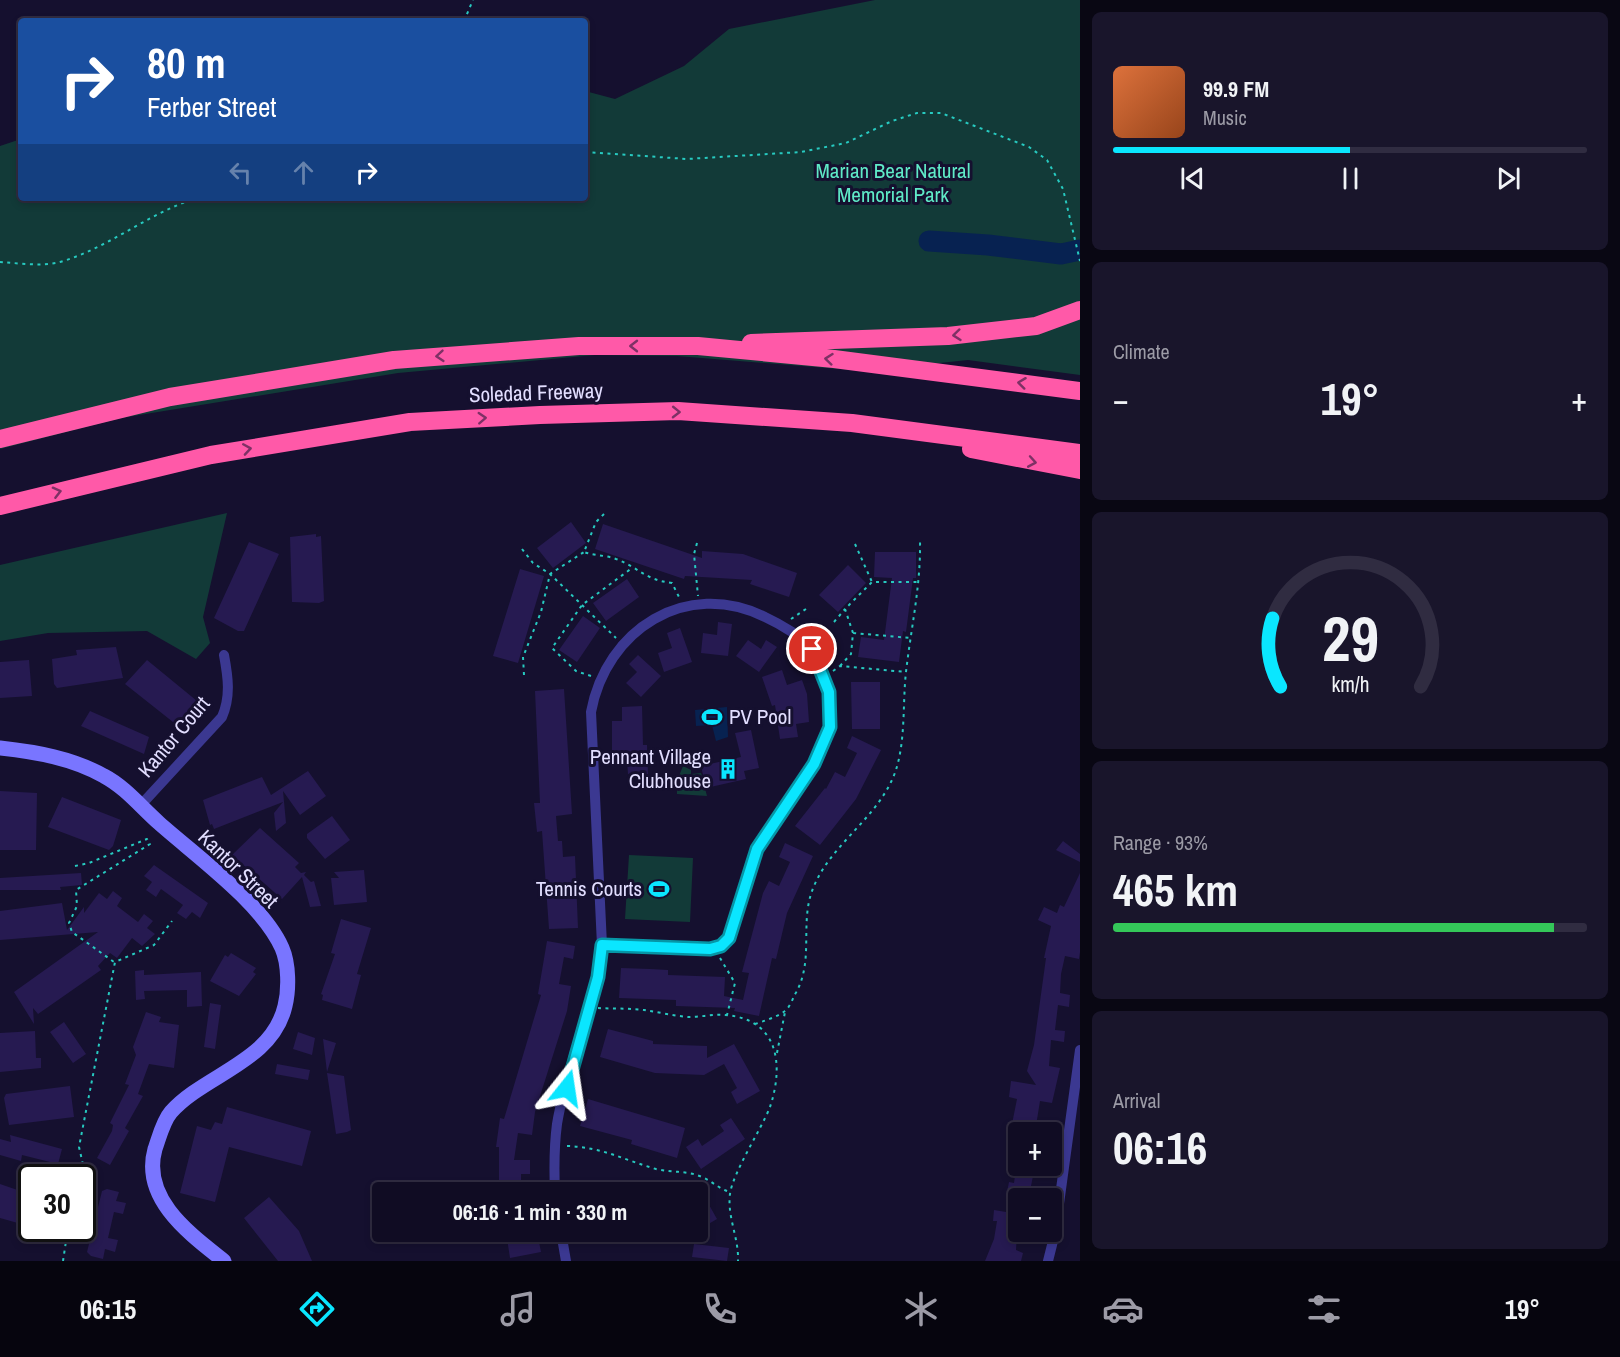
<!DOCTYPE html>
<meta charset="utf-8">
<style>
body{margin:0;font-family:"Archivo Narrow",sans-serif;background:#19152b;color:#f1f3f6;height:100vh;display:flex;flex-direction:column;font-size:22px;white-space:nowrap}
*{box-sizing:border-box;margin:0}
p{font-size:20px;color:#9c9ba6}
.icon{flex:none;width:33px;height:33px;fill:none;stroke:currentColor;stroke-width:2;stroke-linecap:round;stroke-linejoin:round}
.map{position:relative;flex:1;overflow:hidden}
.panel{display:flex;flex-direction:column;gap:12px;padding:12px;background:#090713;width:540px}
.panel>*{flex:none}
.top-card{position:absolute;left:18px;top:18px;width:570px;height:183px;border-radius:6px;box-shadow:0 3px 9px #0003,0 0 0 2px #302c41;background:#1a4fa0;color:#fff;overflow:hidden}
.buttons{position:absolute;left:1008px;top:1122px;display:grid;gap:12px}
.buttons a{display:grid;place-items:center;width:54px;height:54px;border-radius:6px;background:#100c23;box-shadow:0 3px 9px #0003,0 0 0 2px #302c41;font-size:30px}
.speed{position:absolute;left:18px;top:1164px;display:flex;gap:12px;font-size:30px;font-weight:700;text-align:center}
.speed>*{display:grid;place-content:center;width:78px;height:78px;border-radius:50%;background:#100c23;box-shadow:0 3px 9px #0003,0 0 0 2px #302c41;line-height:1}
.speed .limit{border:3px solid #111;border-radius:9px;background:#fff;color:#111}
.pin{position:absolute;display:grid;place-items:center;width:51px;height:51px;color:#fff;margin:-26px;border:3px solid #fff;border-radius:50%;box-shadow:0 2px 6px #0007}
.me{position:absolute;width:66px;margin:-33px;rotate:15deg;stroke-linejoin:round;filter:drop-shadow(0 0 4px #0008)}
.turn{display:flex;align-items:center;gap:21px;height:126px;padding:0 30px;font-size:27px}
.turn .icon{width:78px;height:78px;stroke-width:2.5}
.turn b{display:block;font-size:42px;line-height:51px}
.lanes{display:flex;align-items:center;height:57px;padding:0 30px;background:#0003;justify-content:center;gap:30px;direction:ltr}
.lanes .off{opacity:.35}
.big{font-size:45px;font-weight:700;line-height:1.1}
.panel .widget{flex:1;display:flex;flex-direction:column;justify-content:center;gap:9px;min-width:0;padding:0 21px;border-radius:9px;background:#19152b}
.panel .dial{align-items:center;gap:0}
.dial svg{height:156px;overflow:visible;fill:none;stroke:#302c41;stroke-width:7;stroke-linecap:round;text-anchor:middle}
.dial text{fill:#f1f3f6;stroke:none}
.song{display:flex;align-items:center;gap:18px}
.cover{width:72px;height:72px;border-radius:9px;background:linear-gradient(135deg,hsl(20 70% 55%),hsl(20 70% 35%))}
.played{height:6px;border-radius:3px;background:linear-gradient(90deg,#0ae6ff 50%,#302c41 50%)}
.keys{display:flex;justify-content:space-around;direction:ltr}
.heat{display:flex;justify-content:space-between;align-items:center;font-size:33px;direction:ltr}
.charge{height:9px;border-radius:4px;background:linear-gradient(90deg,#34c759 93%,#302c41 0)}
.trip{position:absolute;left:372px;top:1182px;width:336px;height:60px;border-radius:6px;background:#100c23;box-shadow:0 3px 9px #0003,0 0 0 2px #302c41;font-weight:700;line-height:60px;text-align:center}
.dock{display:flex;height:96px;justify-content:space-around;align-items:center;background:#06050e;color:#9c9ba6}
.dock .icon{width:42px;height:42px}
.dock .active{color:#0ae6ff}
.dock b{font-size:27px;color:#f1f3f6}
main{display:flex;flex:1;min-height:0}
.map>svg:first-child{display:block}
.green{fill:#123a38}
.water{fill:#072251}
.lines{fill:none;stroke-linecap:round;stroke-linejoin:round}
.river{stroke:#072251;stroke-width:21}
.building{fill:#261a51}
.path{stroke:#27cac0;stroke-width:2;stroke-dasharray:3 4.5;stroke-linecap:butt}
.street{stroke:#3b3891;stroke-width:10}
.secondary{stroke:#7975ff;stroke-width:15}
.highway{stroke:#ff59a8;stroke-width:18}
.oneway{stroke:#7e3165}
.route-casing{stroke:#0696a6;stroke-width:15}
.route{stroke:#0ae6ff;stroke-width:10}
.labels{text-anchor:middle;stroke-width:6;stroke-linejoin:round;paint-order:stroke}
.park-label{font-size:21px;fill:#5feac7;stroke:#15102f}
.street-label{font-size:21px;fill:#e2deff;stroke:#15102f}
.poi-label{font-size:21px;fill:#e2deff;stroke:#15102f;text-anchor:end}
</style>
<main>
<div class="map">
<svg width="1080" height="1261" viewBox="0 0 1080 1261">
<rect width="100%" height="100%" fill="#15102f"/>
<path class="green" d="M875 0H1080V375L968 360 864 371 677 356 595 355 398 373 121 418 0 449V146L21 139V198H585V91L615 99 684 66 729 29Z
M227 513 203 617 210 643 196 659 147 631 48 633 0 641V565Z
M683 766 691 770V774L701 773 707 796 677 794V781Z
M629 855 693 858 690 922 625 919Z"/>
<path class="water" d="M727 707 728 737 716 741 712 725 696 726 695 710Z"/>
<g class="lines">
<path class="river" d="M929 241 988 245 1061 254 1080 250"/>
</g>
<path class="building" d="M571 522 586 543 553 568 537 548Z
M603 524 702 558V551L743 554 797 573 789 597 750 584 752 580 685 576 684 579 595 549Z
M316 534V537L321 536 324 601 319 603 292 602 290 537Z
M249 542 279 554 244 631H238L214 618Z
M875 552H916V578H913L906 632 903 631 899 662 858 657 861 637 884 640 892 578 874 577Z
M848 565 866 583 838 612 819 595Z
M520 569 544 576 518 663 493 656Z
M627 579 639 597 606 621 593 603Z
M583 616 600 628 577 662 559 650Z
M718 622 732 624 728 656 701 653 703 633 717 635Z
M680 628 692 662 664 672 658 653 672 648 667 633Z
M748 640 761 649 766 640 777 647 759 672 736 656Z
M116 647 123 678 57 688 54 684 52 659 77 655 76 650Z
M638 655 661 676 641 697 626 683 637 672 629 664Z
M29 660 32 696 0 698V662Z
M147 660 197 701 194 706 196 707 178 726 125 684Z
M782 670 787 685 802 680 807 694 809 722 796 724 798 737 780 739 775 705 772 706 762 677Z
M851 682H880V729H852Z
M564 689 572 814 556 816 558 841H562L563 857 575 856 578 928 549 929 542 831 537 832 534 803H540L535 691Z
M642 706 643 745H647L648 774H628L627 760H612V721H622V707Z
M90 711 149 737 144 754 81 726Z
M751 730 759 768 744 771 746 779 706 788 701 766 741 757 735 733Z
M852 736 881 750 856 799 820 845 795 826 825 788 826 789 835 772 845 777 857 753 847 748Z
M308 771 326 796 300 815 283 791 286 823 276 831 274 813 283 802 214 829 212 824 210 825 203 800 262 777 271 795Z
M0 791 37 793 36 850H0Z
M62 797 121 820 113 846 109 850 48 827Z
M332 816 350 840 325 859 307 838V834Z
M260 828 299 863 295 867 301 873 306 872 304 875 311 882 314 881 321 906 310 907 302 877 282 899 232 855Z
M1063 841 1080 854V862L1056 850Z
M785 843 813 856 787 913 776 959 772 958 759 1016 734 1011 735 1008 676 1006V1000L619 998 621 968 650 969 668 970V975L725 977 724 996 743 1000 749 973 742 972 763 893 769 881 779 886 790 862 779 857Z
M154 865 208 903 200 918 192 912 186 919 177 913 183 905 161 889 156 897 146 890 152 882 144 876Z
M364 870 367 902 334 905 331 878H339L334 872Z
M81 873 82 885 60 887 61 890H0V878Z
M1080 873V952L1079 959 1065 956 1061 974 1060 993 1070 995 1069 1007 1058 1005 1055 1030 1065 1031 1064 1042 1051 1040 1049 1066 1060 1068 1052 1103 1040 1101 1035 1132H1018V1139L1006 1137 1008 1123 1012 1124 1017 1099 1009 1097 1011 1081 1036 1085 1027 1071 1034 1045 1046 958H1044L1051 926 1038 920 1044 907 1057 913 1060 905 1064 907Z
M113 891 122 898 117 906 138 922 144 914 153 921 147 928 155 934 142 946 132 938 117 958 110 953 98 966 101 970 81 984 38 1014 33 1008 34 1024 14 992 98 932 0 940V911L62 903 67 930 84 907V913L99 893 107 899Z
M341 919 371 928 357 974 361 975 352 1009 322 1000 323 995 321 994 335 954 331 953Z
M547 941 575 946 573 959 564 957 559 984 571 986 567 1011 535 1112 532 1135 518 1133 514 1160H530V1174H521V1189L499 1190V1147H496L500 1118 504 1119 541 995 538 994Z
M231 953 256 968 253 972 256 974 239 996 210 981 225 955 228 957Z
M144 970V975L201 972 202 1006 187 1007V990L144 991 145 999 136 1000 135 971Z
M210 1003 221 1005 215 1049 204 1047Z
M146 1012 161 1017 159 1022 179 1025 174 1068 149 1064 138 1094 143 1096 125 1128 129 1131 110 1165 97 1158 112 1131 113 1125 110 1123 129 1085 125 1084 136 1055 133 1047Z
M64 1022 86 1054 73 1063 50 1032Z
M608 1029 653 1041V1044L707 1046V1058L734 1044 760 1091 737 1104 731 1092 737 1088 724 1064 704 1075 655 1073 600 1057Z
M35 1031 36 1058H41V1068L0 1072V1033Z
M298 1032 315 1038 312 1055 293 1049Z
M323 1039 336 1043 327 1072Z
M277 1064 310 1070 308 1080 275 1074Z
M327 1073 344 1076 351 1130 347 1132 336 1134Z
M70 1086 74 1117 9 1125 4 1098 6 1094Z
M588 1099 685 1128 677 1158 631 1144 632 1140 580 1126Z
M227 1107 311 1131 302 1166 229 1147 215 1202 180 1193 197 1126 211 1130 215 1122 222 1124Z
M731 1118 745 1139 701 1169 686 1147 698 1139 702 1146 724 1131 720 1125Z
M10 1135 62 1149 58 1164 22 1155 21 1161 0 1155V1139L11 1142Z
M1016 1168 1034 1171 1031 1186 1042 1188 1040 1198H1015V1194L1007 1192 1009 1182 1014 1183Z
M0 1184 32 1195V1227L0 1218Z
M107 1189 119 1192 116 1201 126 1203 123 1214 114 1212 108 1238 118 1240 115 1252 105 1249 103 1259 91 1256 87 1252 102 1191Z
M704 1196 717 1219 698 1230V1199Z
M269 1197 299 1231 312 1261H278L244 1218Z
M994 1210 1018 1214 1016 1250 1023 1253 1021 1261H985L994 1239 997 1221H993Z
M506 1232H537L541 1252 510 1258Z
M694 1244 729 1248 727 1261 692 1257Z"/>
<g class="lines">
<path class="path" d="M464 21 473 0
M585 152 687 159 801 152 846 143 892 121 917 113H941L1029 147 1047 160 1063 189 1080 261
M0 262C19 263 41 267 60 262 109 248 148 213 197 198
M604 514 596 522 584 552C595 556 606 555 616 559 638 567 645 580 672 583L680 599
M697 543 694 554 698 596
M855 544 872 582
M522 549 533 563 550 574 584 552
M791 619 809 607
M834 622 845 609
M853 633 845 609 872 582H919
M840 666 851 654 853 633 911 638
M833 671 840 666 906 672
M524 675 523 657 541 612 550 574 616 638
M591 676 576 671 552 648 582 605 632 568
M75 866 89 863 147 839 150 844 76 890 77 906 69 923 72 932 114 962
M720 958 735 983 727 1015
M598 1008C613 1009 628 1008 644 1010 658 1012 674 1016 689 1017 701 1017 713 1014 725 1015 779 1019 784 1065 770 1107 761 1130 733 1172 730 1194 727 1217 739 1238 738 1261
M755 1024C764 1021 777 1017 785 1011 789 1008 792 1001 794 996 816 961 798 922 814 886 831 846 870 823 890 784 907 752 902 707 906 672 911 628 921 585 920 540
M777 1053 785 1012
M567 1146C602 1147 624 1160 656 1169 672 1173 686 1170 702 1177 712 1181 719 1189 730 1192
M82 1179 84 1169 79 1147 115 962 154 945 172 921
M63 1261 68 1228"/>
<path class="street" d="M140 806 222 717C231 696 228 677 224 655
M555 1192C554 1169 554 1147 557 1124 567 1063 594 1006 602 945L591 712C606 630 686 578 765 617 778 623 807 639 813 651 816 658 818 666 821 672 828 689 832 707 830 726 825 764 776 811 758 847 752 858 750 873 746 886 741 903 735 921 729 938L721 946 710 949 602 945
M561 1232 566 1261
M1048 1261 1055 1233 1080 1050"/>
<path class="secondary" d="M0 748C36 752 72 758 104 776 125 787 141 807 159 823 196 856 262 903 282 948 289 964 289 990 285 1006 272 1062 205 1074 171 1112 163 1121 159 1138 155 1149 141 1199 190 1234 224 1261"/>
<path class="highway" d="M751 343 948 336 1036 326 1080 310
M0 439 170 397 394 360 579 346H698L834 359 1080 391
M971 449 1080 470
M0 506 211 455 410 422 540 415 678 411 852 423 1080 453"/>
</g>
<defs><path id="oneway-chevron" d="M-2-3.5L2.5 0L-2 3.5" fill="none" stroke-width="1.6" stroke-linecap="round" stroke-linejoin="round" transform="scale(1.5)"/></defs>
<g class="oneway">
<use href="#oneway-chevron" transform="translate(957 335) rotate(174)"/>
<use href="#oneway-chevron" transform="translate(634 346) rotate(-180)"/>
<use href="#oneway-chevron" transform="translate(440 356) rotate(175)"/>
<use href="#oneway-chevron" transform="translate(829 359) rotate(-174)"/>
<use href="#oneway-chevron" transform="translate(1022 383) rotate(-173)"/>
<use href="#oneway-chevron" transform="translate(676 412) rotate(1)"/>
<use href="#oneway-chevron" transform="translate(482 418) rotate(-3)"/>
<use href="#oneway-chevron" transform="translate(247 449) rotate(-9)"/>
<use href="#oneway-chevron" transform="translate(1032 462) rotate(10)"/>
<use href="#oneway-chevron" transform="translate(57 492) rotate(-14)"/>
</g>
<g class="lines">
<g class="route-casing">
<path id="route" d="M567 1088 598 977 602 945 710 949 721 946 729 938 757 849 814 764 830 727 829 692 812 649"/>
</g>
<use href="#route" class="route"/>
</g>
<defs>
<g id="stadium-bare" transform="scale(1.62)"><path d="M0-5a6.5 5 0 1 0 0 10a6.5 5 0 1 0 0-10ZM-3.5-1.8h7v3.6h-7Z" fill="#0ae6ff" stroke="#15102f" stroke-width="2.5" paint-order="stroke"/></g>
<g id="building-bare" transform="scale(1.62)"><path d="M-4-6H4V6H1V3H-1V6H-4ZM-2.5-4.3h1.7v1.8h-1.7ZM.8-4.3h1.7v1.8H.8ZM-2.5-1h1.7V.8h-1.7ZM.8-1h1.7V.8H.8Z" fill="#0ae6ff" stroke="#15102f" stroke-width="2.5" paint-order="stroke"/></g>
</defs>
<g fill-rule="evenodd">
<use href="#stadium-bare" x="712" y="717"/>
<use href="#building-bare" x="728" y="769"/>
<use href="#stadium-bare" x="659" y="889"/>
</g>
<g class="labels">
<g class="park-label">
<text x="893" y="178">Marian Bear Natural<tspan x="893" dy="24">Memorial Park</tspan></text>
</g>
<g class="street-label">
<text transform="translate(536 393) rotate(-2)" y="7">Soledad Freeway</text>
<text transform="translate(174 737) rotate(-50)" y="7">Kantor Court</text>
<text transform="translate(238 869) rotate(44)" y="7">Kantor Street</text>
</g>
<g class="poi-label">
<text x="729" y="724" text-anchor="start">PV Pool</text>
<text x="711" y="764">Pennant Village<tspan x="711" dy="24">Clubhouse</tspan></text>
<text x="642" y="896">Tennis Courts</text>
</g>
</g>
</svg>
<div class="buttons">
<a>+</a>
<a>−</a>
</div>
<div class="speed"><div class="limit">30</div></div>
<div class="pin" style="left:812px;top:649px;background:#d93025"><svg class="icon" aria-label="arrive" viewBox="0 0 24 24"><path d="M6 21V4h12l-3 4 3 4H6"/></svg></div>
<svg class="me" style="left:567px;top:1088px" viewBox="-20 -20 40 40"><path d="M0-17L14 15 0 8-14 15z" fill="#0ae6ff" stroke="#fff" stroke-width="4"/></svg>
<div class="trip">06:16 · 1 min · 330 m</div>
<div class="top-card">
<div class="turn"><svg class="icon" aria-label="right" viewBox="0 0 24 24"><path d="M7 20v-9h11M14 6l5 5-5 5"/></svg><div><b>80 m</b>Ferber Street</div></div>
<div class="lanes"><svg class="icon off" aria-label="left" viewBox="0 0 24 24"><path d="M17 20v-9H6M10 6l-5 5 5 5"/></svg><svg class="icon off" aria-label="ahead" viewBox="0 0 24 24"><path d="M12 20V5M6 11l6-6 6 6"/></svg><svg class="icon" aria-label="right" viewBox="0 0 24 24"><path d="M7 20v-9h11M14 6l5 5-5 5"/></svg></div>
</div>
</div>
<section class="panel">
<div class="widget">
<div class="song"><i class="cover"></i><div><b>99.9 FM</b><p>Music</p></div></div>
<div class="played"></div>
<div class="keys"><svg class="icon" aria-label="previous" viewBox="0 0 24 24"><path d="M18 5L8 12l10 7zM5 5v14"/></svg><svg class="icon" aria-label="pause" viewBox="0 0 24 24"><path d="M8 5v14M16 5v14"/></svg><svg class="icon" aria-label="next" viewBox="0 0 24 24"><path d="M6 5l10 7-10 7zM19 5v14"/></svg></div>
</div>
<div class="widget"><p>Climate</p>
<div class="heat"><a>−</a><b class="big">19°</b><a>+</a></div>
</div>
<div class="widget dial"><svg viewBox="0 0 100 80">
<path d="M14 69A42 42 0 1 1 86 69"/>
<path d="M14 69A42 42 0 0 1 10 34" stroke="#0ae6ff"/>
<text x="50" y="56" font-size="32" font-weight="700">29</text>
<text x="50" y="72" font-size="11">km/h</text>
</svg></div>
<div class="widget"><p>Range · 93%</p><b class="big">465 km</b><div class="charge"></div></div>
<div class="widget"><p>Arrival</p><b class="big">06:16</b></div>
</section>
</main>
<nav class="dock">
<b>06:15</b>
<svg class="icon active" aria-label="directions" viewBox="0 0 24 24"><path d="M12 3l9 9-9 9-9-9zM9 14v-3h6M13 9l2 2-2 2"/></svg>
<svg class="icon" aria-label="music" viewBox="0 0 24 24"><path d="M9 18V5l10-2v13"/><circle cx="6" cy="18" r="3"/><circle cx="16" cy="16" r="3"/></svg>
<svg class="icon" aria-label="phone" viewBox="0 0 24 24"><path d="M5 4h4l2 5-3 2q2 4 5 5l2-3 5 2v4C11 20 4 13 5 4z"/></svg>
<svg class="icon" aria-label="climate" viewBox="0 0 24 24"><path d="M12 3v18M4 7l16 10M4 17L20 7"/></svg>
<svg class="icon" aria-label="car" viewBox="0 0 24 24"><path d="M5 17H2v-5l4-1 3-4h7l3 4 3 1v5h-3M9 17h6M6 11h13"/><circle cx="7" cy="17" r="2"/><circle cx="17" cy="17" r="2"/></svg>
<svg class="icon" aria-label="filters" viewBox="0 0 24 24"><path d="M4 7h16M4 17h16"/><circle cx="9" cy="7" r="2"/><circle cx="15" cy="17" r="2"/></svg>
<b>19°</b>
</nav>
